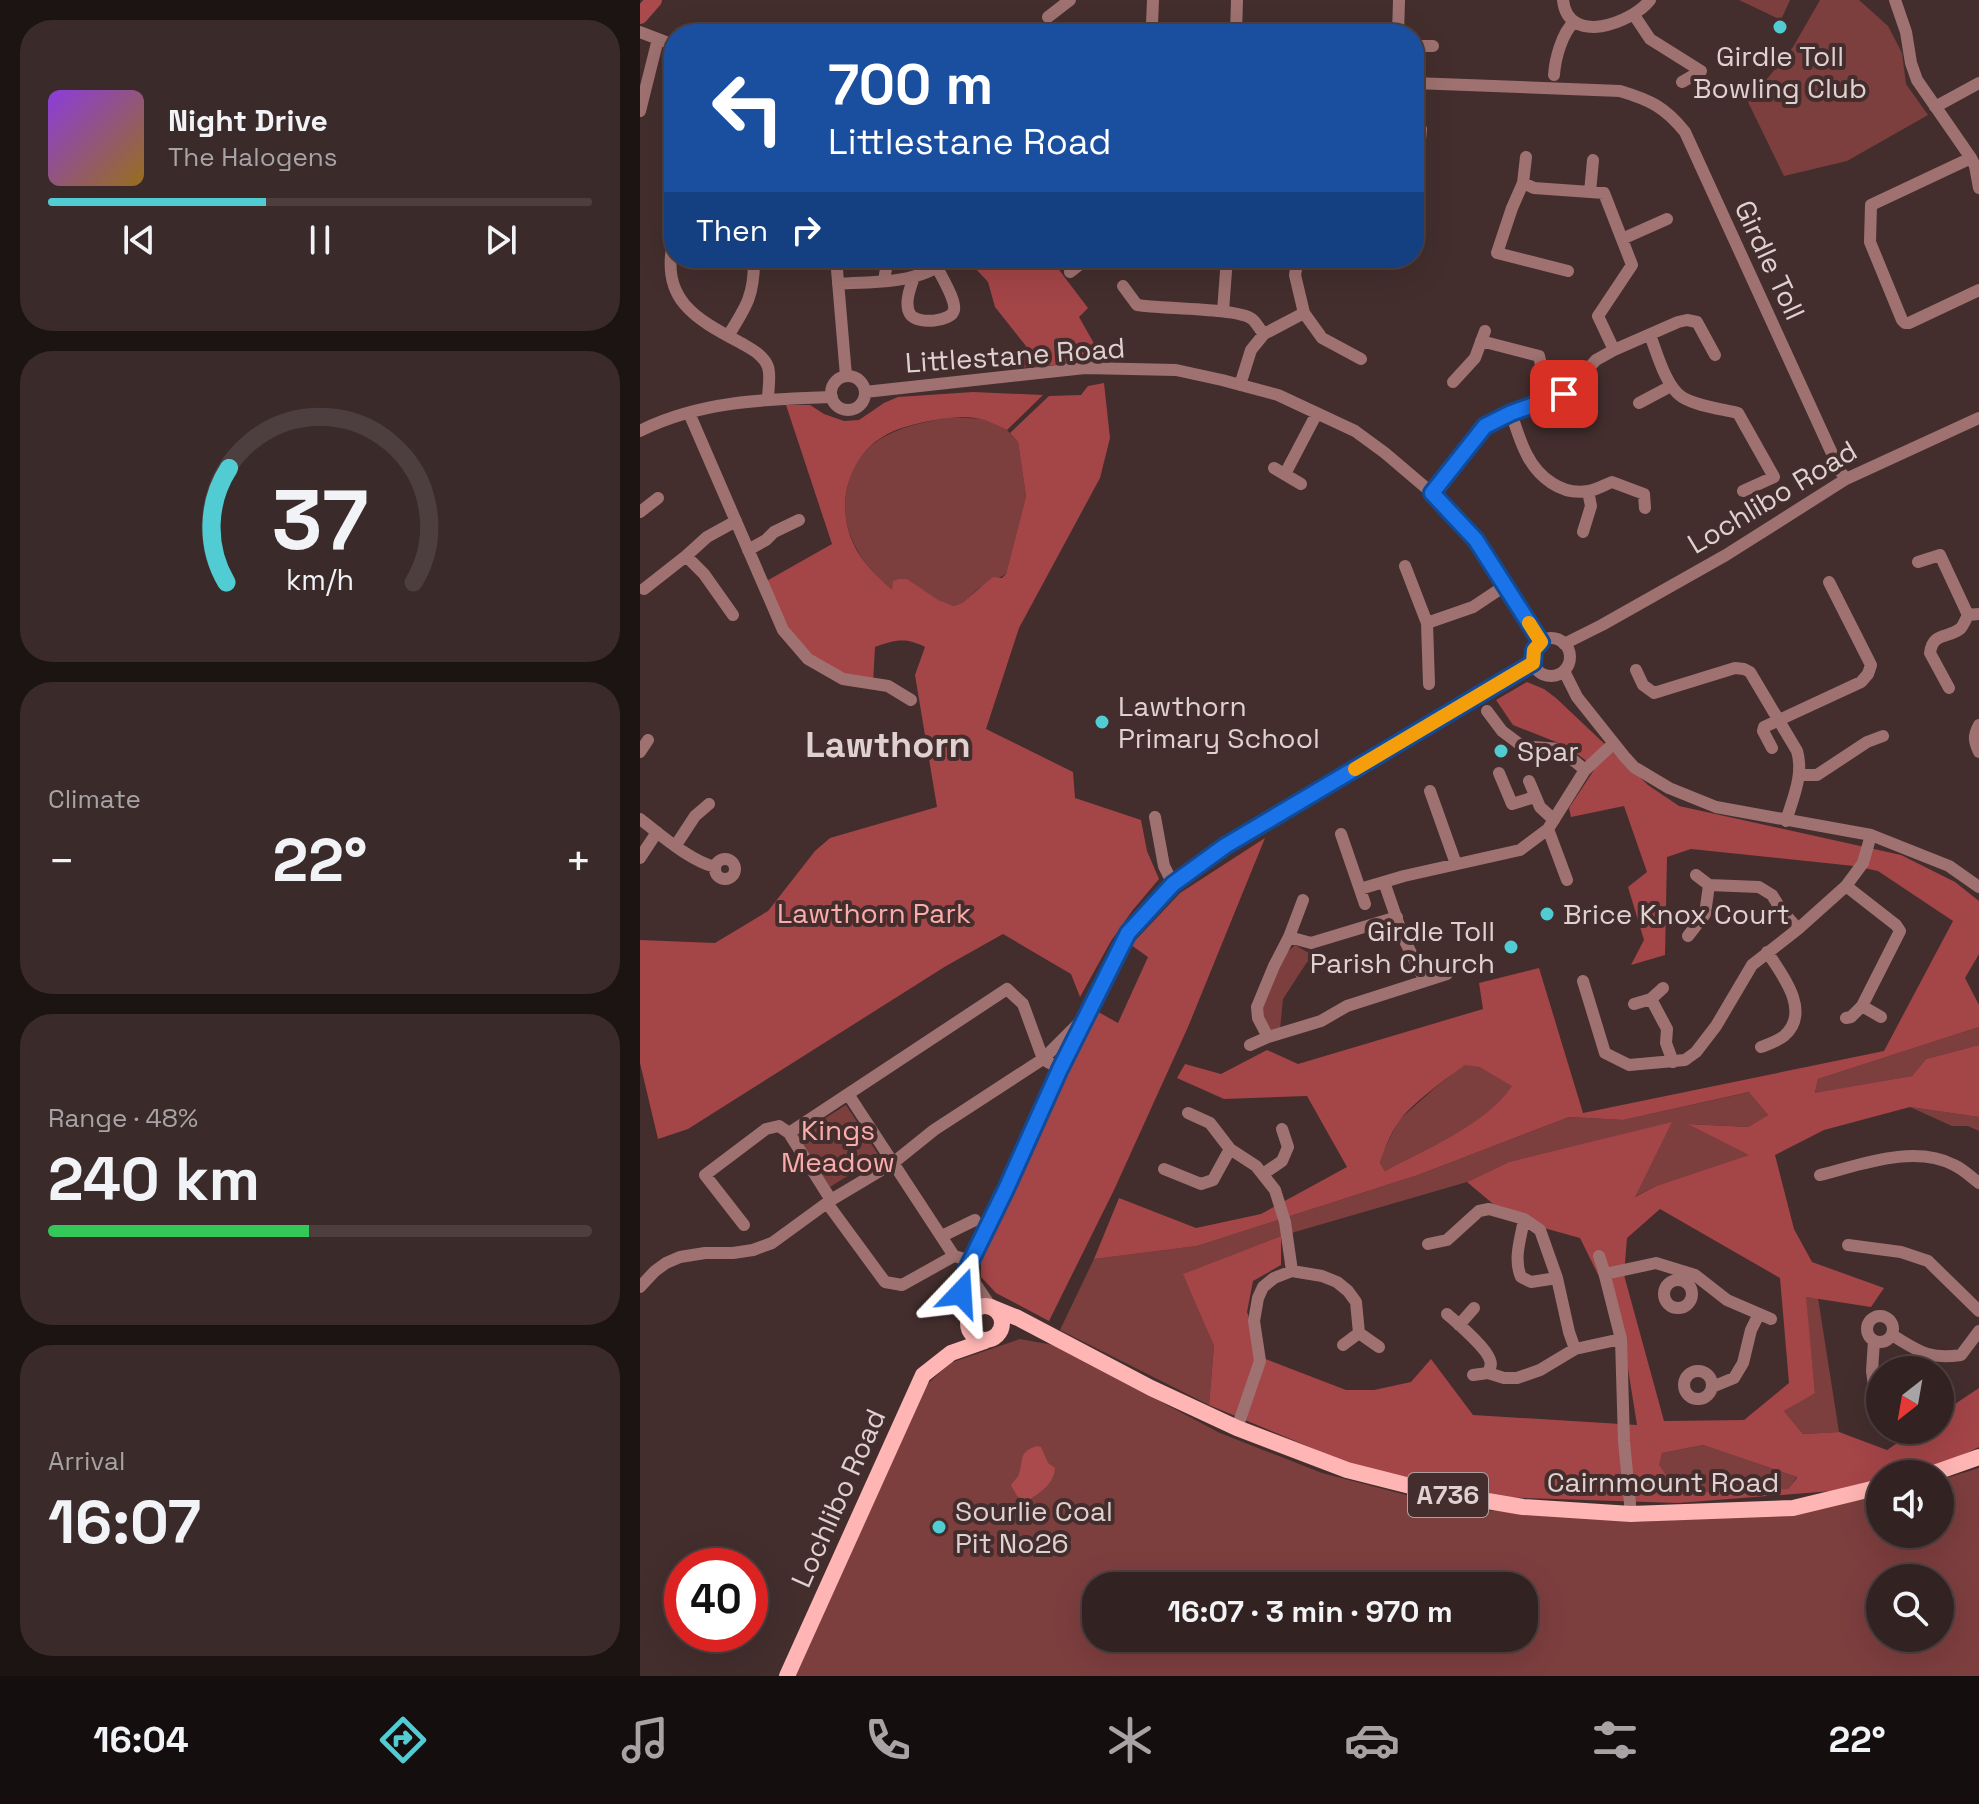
<!DOCTYPE html>
<meta charset="utf-8">
<style>
body{margin:0;font-family:"Space Grotesk",sans-serif;background:#3a2a2a;color:#f1f3f6;height:100vh;display:flex;flex-direction:column;font-size:30px;white-space:nowrap}
*{box-sizing:border-box;margin:0}
p{font-size:26px;color:#a8a4a5}
.icon{flex:none;width:44px;height:44px;fill:none;stroke:currentColor;stroke-width:2;stroke-linecap:round;stroke-linejoin:round}
.map{position:relative;flex:1;overflow:hidden}
.side{display:flex;flex-direction:column;gap:20px;padding:20px;background:#1c1313;width:640px}
.side>*{flex:none}
.guide{position:absolute;left:24px;top:24px;width:760px;height:244px;border-radius:32px;box-shadow:0 8px 32px #0002,0 0 0 2px #4d3f40;background:#1a4fa0;color:#fff;overflow:hidden}
.needle{width:52px;rotate:211deg}
.tools{position:absolute;left:1226px;top:1356px;display:grid;gap:16px}
.tools a{display:grid;place-items:center;width:88px;height:88px;border-radius:50%;background:#322222;box-shadow:0 8px 32px #0002,0 0 0 2px #4d3f40;font-size:40px}
.speed{position:absolute;left:24px;top:1548px;display:flex;gap:16px;font-size:40px;font-weight:700;text-align:center}
.speed>*{display:grid;place-content:center;width:104px;height:104px;border-radius:50%;background:#322222;box-shadow:0 8px 32px #0002,0 0 0 2px #4d3f40;line-height:1}
.speed .limit{border:12px solid #d22;background:#fff;color:#111}
.pin{position:absolute;display:grid;place-items:center;width:68px;height:68px;color:#fff;margin:-34px;border-radius:16px;box-shadow:0 4px 12px #0006}
.me{position:absolute;width:88px;margin:-44px;rotate:20deg;stroke-linejoin:round;filter:drop-shadow(0 0 6px #0008)}
.turn{display:flex;align-items:center;gap:28px;height:168px;padding:0 32px;font-size:36px}
.turn .icon{width:104px;height:104px;stroke-width:2.5}
.turn b{display:block;font-size:56px;line-height:68px}
.then{display:flex;align-items:center;height:76px;padding:0 32px;background:#0003;gap:16px;font-size:30px}
.big{font-size:60px;font-weight:800;line-height:1.1}
.side .tile{flex:1;display:flex;flex-direction:column;justify-content:center;gap:12px;min-width:0;padding:0 28px;border-radius:32px;background:#3a2a2a}
.side .dial{align-items:center;gap:0}
.dial svg{height:208px;overflow:visible;fill:none;stroke:#4d3f40;stroke-width:7;stroke-linecap:round;text-anchor:middle}
.dial text{fill:#f1f3f6;stroke:none}
.song{display:flex;align-items:center;gap:24px}
.cover{width:96px;height:96px;border-radius:12px;background:linear-gradient(135deg,hsl(270 70% 55%),hsl(40 70% 35%))}
.played{height:8px;border-radius:4px;background:linear-gradient(90deg,#51ccd3 40%,#4d3f40 40%)}
.keys{display:flex;justify-content:space-around;direction:ltr}
.heat{display:flex;justify-content:space-between;align-items:center;font-size:44px;direction:ltr}
.charge{height:12px;border-radius:6px;background:linear-gradient(90deg,#34c759 48%,#4d3f40 0)}
.trip{position:absolute;left:442px;top:1572px;width:456px;height:80px;border-radius:32px;background:#322222;box-shadow:0 8px 32px #0002,0 0 0 2px #4d3f40;font-weight:800;line-height:80px;text-align:center}
.menu{display:flex;height:128px;justify-content:space-around;align-items:center;background:#140e0e;color:#a8a4a5}
.menu .icon{width:56px;height:56px}
.menu .active{color:#51ccd3}
.menu b{font-size:36px;color:#f1f3f6}
main{display:flex;flex:1;min-height:0}
.map>svg:first-child{display:block}
.green{fill:#7d3e3e;fill-rule:evenodd}
.forest{fill:#a44548;fill-rule:evenodd}
.water{fill:#aa4a4d}
.lines{fill:none;stroke-linecap:round;stroke-linejoin:round}
.river{stroke:#aa4a4d;stroke-width:16}
.minor{stroke:#9f7271;stroke-width:12}
.major{stroke:#feb5b3;stroke-width:16}
.route-casing{stroke:#114b97;stroke-width:20}
.route{stroke:#1a73e8;stroke-width:14}
.slow{stroke:#f59e0b;stroke-width:14}
.poi-dot{fill:#51ccd3;stroke:#432e2d;stroke-width:3}
.labels{text-anchor:middle;stroke-width:8;stroke-linejoin:round;paint-order:stroke}
.shield{fill:#432e2d;stroke:#b0a09f;stroke-width:2}
.shield-label{font-size:26px;font-weight:bold;fill:#dfd1d0}
.poi-label{font-size:28px;fill:#dfd1d0;stroke:#432e2d;text-anchor:start}
.street-label{font-size:28px;fill:#dfd1d0;stroke:#432e2d}
.park-label{font-size:28px;fill:#fbacaa;stroke:#432e2d}
.district-label{font-size:36px;font-weight:bold;fill:#dfd1d0;stroke:#432e2d}
</style>
<main>
<section class="side">
<div class="tile">
<div class="song"><i class="cover"></i><div><b>Night Drive</b><p>The Halogens</p></div></div>
<div class="played"></div>
<div class="keys"><svg class="icon" aria-label="previous" viewBox="0 0 24 24"><path d="M18 5L8 12l10 7zM5 5v14"/></svg><svg class="icon" aria-label="pause" viewBox="0 0 24 24"><path d="M8 5v14M16 5v14"/></svg><svg class="icon" aria-label="next" viewBox="0 0 24 24"><path d="M6 5l10 7-10 7zM19 5v14"/></svg></div>
</div>
<div class="tile dial"><svg viewBox="0 0 100 80">
<path d="M14 69A42 42 0 1 1 86 69"/>
<path d="M14 69A42 42 0 0 1 15 25" stroke="#51ccd3"/>
<text x="50" y="56" font-size="32" font-weight="700">37</text>
<text x="50" y="72" font-size="11">km/h</text>
</svg></div>
<div class="tile"><p>Climate</p>
<div class="heat"><a>−</a><b class="big">22°</b><a>+</a></div>
</div>
<div class="tile"><p>Range · 48%</p><b class="big">240 km</b><div class="charge"></div></div>
<div class="tile"><p>Arrival</p><b class="big">16:07</b></div>
</section>
<div class="map">
<svg width="1339" height="1676" viewBox="0 0 1339 1676">
<rect width="100%" height="100%" fill="#432e2d"/>
<path class="green" d="M1099 0H1150L1141 20Z
M1180 0H1219L1248 26 1262 53 1266 84 1288 115 1207 161 1144 176 1108 102 1153 47Z
M310 417 343 419 367 430 378 442 386 496 366 574 338 589 322 603 314 606C300 601 286 598 272 595 266 594 259 593 253 591 245 587 237 577 231 570 209 542 200 519 208 484 210 473 214 464 221 456 243 429 277 424 310 417Z
M655 945 667 952 674 950 678 960 667 962 643 999 640 1030 632 1031 620 1014 643 956Z
M1339 1027V1045L1286 1059 1272 1076 1175 1094 1178 1079Z
M825 1064 839 1067 873 1086C846 1125 786 1149 745 1171L740 1163 743 1152 759 1120 797 1086Z
M1110 1092 1128 1115 1108 1127 1050 1124 1110 1155 1016 1186 994 1197 1031 1123 869 1162 827 1182 641 1236 544 1274 574 1346 569 1405 420 1330 454 1259 557 1246 778 1175 929 1117 983 1120Z
M206 1105 239 1156 190 1187 157 1136Z
M1270 1107 1339 1117V1131L1328 1126H1312Z
M1165 1297 1178 1298 1199 1432 1163 1434 1144 1411 1175 1392Z
M380 1339 413 1345 580 1433 682 1473 816 1508 1000 1522 1115 1515 1185 1506 1240 1497V1534H1300V1480L1339 1468V1676H151L280 1391 310 1363ZM1240 1578H1300V1638H1240ZM456 1586H884V1638H456Z
M1063 1445 1157 1477 1148 1489 1057 1492 1029 1481 1018 1466 1022 1453Z"/>
<path class="forest" d="M326 258H410L448 308 439 317 464 361 364 369 386 346 355 307 348 282Z
M464 383 470 438 460 478 379 628 346 729 433 772 435 798 501 820 507 851 519 879 492 911 471 941 440 997 431 974 363 934 306 966 48 1129 18 1139 0 1063V940L75 943 128 911 175 851 190 838 297 807 275 675 285 647C265 637 255 640 235 647L233 683 203 679 168 659 143 630 123 583 192 544 146 405H170L184 414 204 421 219 420 244 403 258 397 333 392 403 395 367 430C360 427 352 423 345 420 325 414 304 418 284 422 271 425 255 429 244 436 207 457 196 506 213 543 221 561 237 577 252 590L253 581 259 579H267L298 600 314 606 322 603 353 577 362 578 366 574 386 496 378 442 370 433 409 396 441 395 448 386Z
M887 682 904 689 916 698 1008 785 1039 806 1261 855 1315 882 1339 901V954L1325 978 1339 1005V1027L1178 1079 1175 1093 1272 1076 1286 1059 1339 1045V1117L1270 1107 1184 1130 1135 1155 1154 1229 1172 1262 1244 1288 1231 1307 1166 1297 1175 1393 1144 1411 1163 1434 1199 1432 1247 1450 1276 1430H1300V1414L1339 1388V1447C1308 1463 1275 1474 1240 1474V1480L1205 1490 1038 1503 857 1497 713 1465 569 1405 574 1346 543 1274 641 1236V1265L613 1281 607 1312 623 1358 706 1390H734L771 1382 791 1359 833 1415 997 1425 980 1319 940 1238 871 1219 827 1182 869 1162 1032 1122 995 1197 1016 1186 1109 1155 1048 1124 1108 1127 1128 1115 1109 1092 983 1120 929 1117 778 1175 557 1246 454 1259 479 1198 556 1228 621 1214 707 1167 667 1096 584 1099 537 1078 545 1064 581 1074 627 1050 658 1064 843 1009 839 983 899 968 943 1113 1244 1051 1313 921 1238 871 1214 866 1051 849 1027 857 1025 955 991 965 1004 940 988 887 1007 872 984 806 931 817 929 808 954 770 944 759 926 746 873 725 856 700ZM825 1065 839 1067 872 1086C847 1124 786 1149 745 1171L740 1163C744 1149 750 1135 758 1123 769 1105 807 1078 825 1065ZM1020 1209 1140 1278 1149 1383 1104 1420 1024 1421 984 1275 987 1238ZM1063 1445 1157 1477V1478L1148 1489 1057 1492 1030 1481 1019 1465 1022 1453Z
M625 838 548 1027 474 1190 409 1321 356 1293 341 1277V1260L396 1141 453 1009 478 1023 508 957 491 945 540 893Z"/>
<path class="water" d="M397 1446 401 1447 408 1463 415 1468C414 1484 400 1493 387 1501L377 1496 371 1485C373 1482 378 1478 379 1474 384 1459 378 1452 397 1446Z"/>
<g class="lines">
<path class="river" d="M0 16 14 0"/>
<path class="minor" d="M923 0C928 46 991 24 1010 0
M1255 0 1266 32 1271 63 1277 80 1331 158 1335 166 1339 188
M994 15 1010 39 1061 71 1042 82
M408 17 430 0
M0 32 34 45
M479 32 498 34 505 32 512 24 513 0
M596 34 597 0
M758 34 759 0
M774 46H793
M914 75C915 59 922 33 934 22
M774 83 980 91C1010 100 1025 107 1045 132L1200 471 1206 479
M1295 107 1339 83
M0 111 18 39
M886 157 883 183 872 208 857 253 928 271
M1331 158 1231 205 1230 242 1262 320 1265 323H1269L1339 290
M774 163 779 150 781 129
M883 183 894 188 964 193 992 265 958 316 974 350
M950 192 953 160
M34 238C19 299 54 318 101 343 111 349 124 355 128 367 131 376 128 390 128 399
M982 239 1027 219
M196 258 206 376
M658 258 655 275 664 313 682 338 721 359
M566 259 587 261
M430 272 448 258
M274 277C270 288 264 304 270 314 277 325 312 322 314 310 316 300 302 278 298 269
M244 280 248 258
M198 284C235 281 281 285 309 258
M483 286 497 305C521 309 598 308 612 319 616 322 620 330 624 334
M583 311 587 258
M1010 335C1017 353 1026 387 1042 397 1056 406 1082 409 1098 413L1134 477 1103 491
M88 336C106 307 114 296 114 261L112 258
M841 341 899 356 905 382 911 399
M191 393a17 17 0 1 1 34 0a17 17 0 1 1-34 0Z
M813 382 835 358 845 331
M600 385 611 350 624 334 664 313
M225 392 445 368 536 370 582 380 638 395 715 431 745 453 792 493 836 540 901 642
M999 403 1031 386
M49 413 143 630 168 659 203 679 248 686 271 700
M871 413C876 427 880 442 887 455 898 477 922 496 948 491 956 490 964 485 972 482L1004 494 1005 508
M0 431C59 401 127 399 192 397
M634 468 661 484
M645 474 677 413
M792 493 845 426 871 413 933 389 942 381 947 370 956 360 974 350 1038 322 1047 320 1057 322 1075 355
M0 512 18 498
M943 532 951 506 948 491
M108 550 126 540 134 532 159 520
M46 556 64 574 93 615
M1278 562 1300 555 1328 615 1339 614
M765 566 787 623 833 607 866 585
M4 589 46 556 67 537 96 521
M787 623 789 684
M892 657a19 19 0 1 1 38 0a19 19 0 1 1-38 0Z
M924 644 962 625 1086 555 1206 479 1339 418
M996 670 1003 685 1014 693 1095 668 1104 669 1110 672 1157 751C1164 774 1153 798 1146 821
M924 671 937 697 984 756 994 767 1029 788 1076 807 1231 835 1309 866 1339 887
M1309 688 1290 653C1293 631 1309 639 1321 628 1324 624 1326 619 1328 615
M847 711 862 731 882 746 920 749 945 770
M1339 725C1333 736 1334 741 1339 752
M1132 748 1123 731 1124 727 1221 682 1228 674 1231 665 1189 582
M0 752 8 740
M859 773 872 804 895 797
M1159 775H1177L1227 742 1243 736
M889 781 900 807 914 820
M790 791 816 864
M515 817 524 866 533 884
M0 819C21 835 50 861 75 867
M908 829 927 880
M701 834 725 904
M36 845 55 816 69 804
M0 858 17 832
M75 869a10 10 0 1 1 20 0a10 10 0 1 1-20 0Z
M1056 875 1069 885 1119 887 1132 895 1142 911 1158 929
M744 882 763 937 785 981
M1206 886 1256 925 1260 931 1222 1006 1211 1017 1206 1018
M720 889 764 876 880 850 908 829 945 770 973 744
M1048 936 1065 914 1069 885
M649 937 671 943 757 917
M943 981 965 1053 989 1065 1045 1060 1056 1052 1076 1026 1112 965 1158 929 1206 886 1223 863 1231 835
M1011 999 1027 1029 1026 1043 1033 1062
M994 1004 1011 999 1023 988
M1222 1006 1241 1017
M628 1037 618 1018 617 1007 634 966 649 937 663 900
M610 1045 628 1037 681 1021 707 1006 807 974
M1121 1047C1129 1044 1138 1041 1144 1036 1172 1012 1142 974 1127 952
M208 1094 314 1256 332 1261
M548 1113 570 1123 590 1149 616 1166 635 1190 645 1222 652 1271
M149 1133 367 989 383 1004 403 1059 440 1022
M524 1169 561 1184 573 1180 590 1149
M623 1174 642 1161 648 1147 642 1129
M1180 1175C1220 1165 1274 1144 1314 1165 1323 1169 1331 1177 1339 1183
M187 1203 245 1282 262 1285 314 1256
M884 1219C881 1238 873 1258 881 1277L891 1282 917 1278
M104 1225 65 1175 126 1129 139 1126 149 1133 191 1200
M302 1236 335 1220
M788 1244 807 1240 839 1211 849 1209 884 1219 900 1230 917 1278 929 1332 935 1349
M1208 1245 1261 1252 1288 1261 1339 1311
M959 1256 963 1268 981 1339 984 1441 991 1514
M332 1261 335 1283 351 1307
M965 1274 1016 1263 1055 1275 1087 1300 1131 1319
M1024 1294a14 14 0 1 1 28 0a14 14 0 1 1-28 0Z
M0 1287 15 1271 26 1263 40 1257 65 1253H93L113 1250 132 1243 191 1200 253 1163 294 1130 403 1059 420 1069
M807 1314C817 1323 846 1347 850 1360 852 1365 850 1368 848 1373
M1227 1329a13 13 0 1 1 26 0a13 13 0 1 1-26 0Z
M329 1316 321 1293 322 1279 366 1189 420 1069 488 933 533 884 585 846 893 663
M819 1325 834 1308
M719 1333 739 1347
M1252 1335C1279 1351 1288 1360 1321 1355L1339 1331
M1234 1341 1232 1371 1236 1401
M1044 1385a14 14 0 1 1 28 0a14 14 0 1 1-28 0Z
M833 1375 848 1373 864 1378H877L900 1370 935 1349 981 1339
M1072 1387 1094 1378 1103 1363 1111 1330 1119 1314
M597 1428 620 1361 614 1321 618 1298 623 1287 634 1278 652 1271 682 1276 697 1282 708 1291 716 1302 719 1333 703 1345"/>
<path class="major" d="M328 1323a17 17 0 1 1 34 0a17 17 0 1 1-34 0Z
M353 1308 378 1318 511 1388 597 1428 707 1470 794 1492 883 1507 991 1514 1153 1508 1240 1487
M1291 1474 1339 1457
M147 1676 283 1375 311 1353 345 1341"/>
</g>
<g class="lines">
<g class="route-casing">
<path id="route" d="M321 1293 322 1279 366 1189 420 1069 488 933 533 884 585 846 893 663 894 650 901 642 836 540 792 493 845 426 871 413 924 394"/>
</g>
<use href="#route" class="route"/>
<path class="slow" d="M715 769 893 663 894 650 901 642 889 623"/>
</g>
<g class="poi-dot">
<circle cx="1140" cy="27" r="8"/>
<circle cx="462" cy="722" r="8"/>
<circle cx="861" cy="751" r="8"/>
<circle cx="907" cy="914" r="8"/>
<circle cx="871" cy="947" r="8"/>
<circle cx="299" cy="1527" r="8"/>
</g>
<g class="labels">
<rect class="shield" x="768" y="1473" width="80" height="44" rx="6"/>
<g class="shield-label">
<text x="808" y="1504">A736</text>
</g>
<g class="poi-label">
<text x="1140" y="66" text-anchor="middle">Girdle Toll<tspan x="1140" dy="32">Bowling Club</tspan></text>
<text x="478" y="716">Lawthorn<tspan x="478" dy="32">Primary School</tspan></text>
<text x="877" y="761">Spar</text>
<text x="923" y="924">Brice Knox Court</text>
<text x="855" y="941" text-anchor="end">Girdle Toll<tspan x="855" dy="32">Parish Church</tspan></text>
<text x="315" y="1521">Sourlie Coal<tspan x="315" dy="32">Pit No26</tspan></text>
</g>
<g class="street-label">
<text transform="translate(1130 260) rotate(65)" y="10">Girdle Toll</text>
<text transform="translate(375 355) rotate(-4)" y="10">Littlestane Road</text>
<text transform="translate(1132 497) rotate(-31)" y="10">Lochlibo Road</text>
<text x="1023" y="1492">Cairnmount Road</text>
<text transform="translate(198 1498) rotate(-66)" y="10">Lochlibo Road</text>
</g>
<g class="park-label">
<text x="234" y="923">Lawthorn Park</text>
<text x="198" y="1140">Kings<tspan x="198" dy="32">Meadow</tspan></text>
</g>
<g class="district-label">
<text x="248" y="757">Lawthorn</text>
</g>
</g>
</svg>
<div class="tools">
<a><svg class="needle" viewBox="-14 -14 28 28"><path d="M0-13l5 13h-10z" fill="#e53935"/><path d="M0 13l5-13h-10z" fill="#a8a4a5"/></svg></a>
<a><svg class="icon" aria-label="sound" viewBox="0 0 24 24"><path d="M4 9h4l5-4v14l-5-4H4zM17 9q2 3 0 6"/></svg></a>
<a><svg class="icon" aria-label="search" viewBox="0 0 24 24"><circle cx="10" cy="10" r="6"/><path d="M15 15l6 6"/></svg></a>
</div>
<div class="speed"><div class="limit">40</div></div>
<div class="pin" style="left:924px;top:394px;background:#d93025"><svg class="icon" aria-label="arrive" viewBox="0 0 24 24"><path d="M6 21V4h12l-3 4 3 4H6"/></svg></div>
<svg class="me" style="left:321px;top:1293px" viewBox="-20 -20 40 40"><path d="M0-17L14 15 0 8-14 15z" fill="#1a73e8" stroke="#fff" stroke-width="4"/></svg>
<div class="trip">16:07 · 3 min · 970 m</div>
<div class="guide">
<div class="turn"><svg class="icon" aria-label="left" viewBox="0 0 24 24"><path d="M17 20v-9H6M10 6l-5 5 5 5"/></svg><div><b>700 m</b>Littlestane Road</div></div>
<div class="then">Then<svg class="icon" aria-label="right" viewBox="0 0 24 24"><path d="M7 20v-9h11M14 6l5 5-5 5"/></svg></div>
</div>
</div>
</main>
<nav class="menu">
<b>16:04</b>
<svg class="icon active" aria-label="directions" viewBox="0 0 24 24"><path d="M12 3l9 9-9 9-9-9zM9 14v-3h6M13 9l2 2-2 2"/></svg>
<svg class="icon" aria-label="music" viewBox="0 0 24 24"><path d="M9 18V5l10-2v13"/><circle cx="6" cy="18" r="3"/><circle cx="16" cy="16" r="3"/></svg>
<svg class="icon" aria-label="phone" viewBox="0 0 24 24"><path d="M5 4h4l2 5-3 2q2 4 5 5l2-3 5 2v4C11 20 4 13 5 4z"/></svg>
<svg class="icon" aria-label="climate" viewBox="0 0 24 24"><path d="M12 3v18M4 7l16 10M4 17L20 7"/></svg>
<svg class="icon" aria-label="car" viewBox="0 0 24 24"><path d="M5 17H2v-5l4-1 3-4h7l3 4 3 1v5h-3M9 17h6M6 11h13"/><circle cx="7" cy="17" r="2"/><circle cx="17" cy="17" r="2"/></svg>
<svg class="icon" aria-label="filters" viewBox="0 0 24 24"><path d="M4 7h16M4 17h16"/><circle cx="9" cy="7" r="2"/><circle cx="15" cy="17" r="2"/></svg>
<b>22°</b>
</nav>
